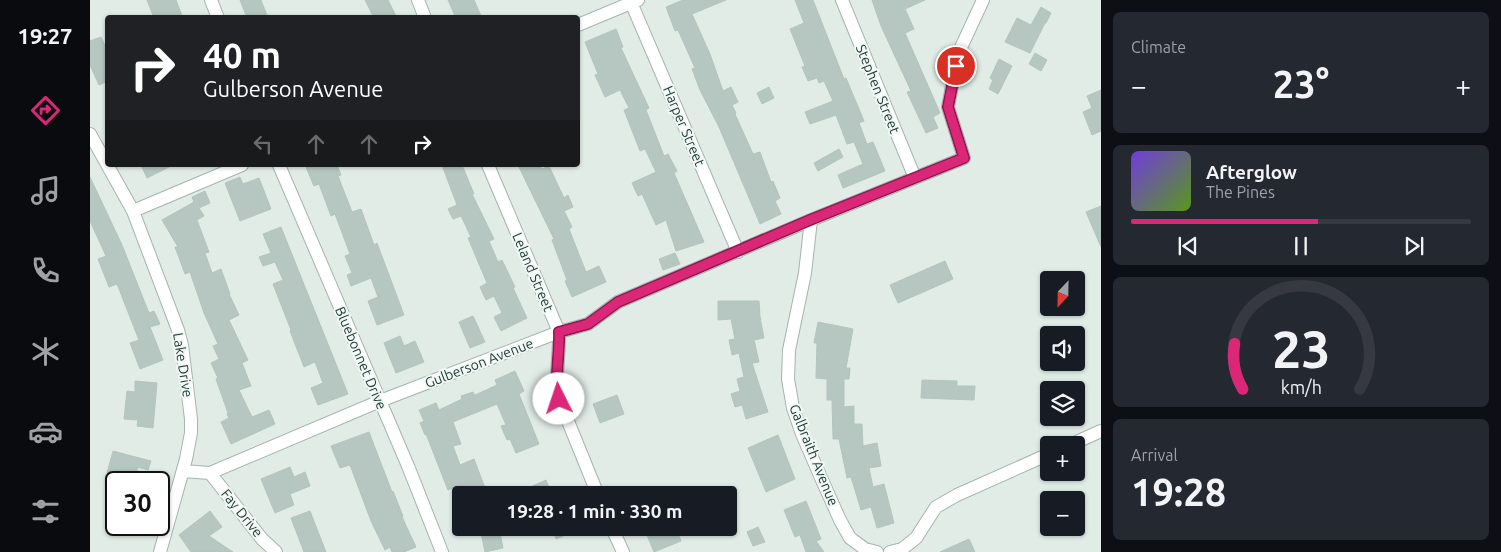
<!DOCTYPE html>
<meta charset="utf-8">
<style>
body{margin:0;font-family:Ubuntu,sans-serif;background:#242831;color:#f1f3f6;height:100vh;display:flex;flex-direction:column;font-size:19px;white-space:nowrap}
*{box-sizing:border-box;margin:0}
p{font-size:16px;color:#9ea1a6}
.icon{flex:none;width:28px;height:28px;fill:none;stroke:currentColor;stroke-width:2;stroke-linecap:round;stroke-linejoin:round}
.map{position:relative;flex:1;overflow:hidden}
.sheet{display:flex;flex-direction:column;gap:12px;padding:12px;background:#0d0f14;width:400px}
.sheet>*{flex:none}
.banner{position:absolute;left:15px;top:15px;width:475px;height:152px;border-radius:5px;box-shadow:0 1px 4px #0004;background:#202124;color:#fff;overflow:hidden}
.needle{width:32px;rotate:202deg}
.fabs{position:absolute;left:950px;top:271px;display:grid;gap:10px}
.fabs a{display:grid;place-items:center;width:45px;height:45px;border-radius:5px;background:#171b24;box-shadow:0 1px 4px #0004;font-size:25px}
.speed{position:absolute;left:15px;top:471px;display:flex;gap:10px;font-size:25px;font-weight:700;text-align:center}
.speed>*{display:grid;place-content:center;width:65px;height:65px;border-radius:50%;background:#171b24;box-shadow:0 1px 4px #0004;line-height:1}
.speed .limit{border:2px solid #111;border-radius:8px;background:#fff;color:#111}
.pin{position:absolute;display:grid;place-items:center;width:42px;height:42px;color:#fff;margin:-21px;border:2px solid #fff;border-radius:50%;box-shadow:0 1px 5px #0007}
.me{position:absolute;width:55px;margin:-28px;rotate:356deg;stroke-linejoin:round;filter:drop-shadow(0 0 4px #0008)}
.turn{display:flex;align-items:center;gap:18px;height:105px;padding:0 15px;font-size:22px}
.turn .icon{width:65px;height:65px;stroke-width:2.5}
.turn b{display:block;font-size:35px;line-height:42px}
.lanes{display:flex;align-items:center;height:48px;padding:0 15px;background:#0003;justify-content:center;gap:25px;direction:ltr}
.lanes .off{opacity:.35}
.big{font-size:38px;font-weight:600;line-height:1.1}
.sheet .widget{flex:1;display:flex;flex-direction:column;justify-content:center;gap:8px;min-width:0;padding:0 18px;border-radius:8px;background:#242831}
.sheet .dial{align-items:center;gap:0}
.dial svg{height:130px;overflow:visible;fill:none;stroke:#363941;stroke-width:7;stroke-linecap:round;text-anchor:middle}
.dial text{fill:#f1f3f6;stroke:none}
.song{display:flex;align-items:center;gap:15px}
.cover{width:60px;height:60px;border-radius:8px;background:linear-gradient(135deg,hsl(260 70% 55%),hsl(90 70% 35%))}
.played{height:5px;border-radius:2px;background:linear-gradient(90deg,#db2777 55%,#363941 55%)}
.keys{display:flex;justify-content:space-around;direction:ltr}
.heat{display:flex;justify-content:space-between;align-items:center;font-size:28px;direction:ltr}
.trip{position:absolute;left:362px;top:486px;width:285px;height:50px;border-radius:5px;background:#171b24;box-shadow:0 1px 4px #0004;font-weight:600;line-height:50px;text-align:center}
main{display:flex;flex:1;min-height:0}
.menu{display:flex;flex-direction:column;width:90px;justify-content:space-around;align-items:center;background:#090b0e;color:#9ea1a6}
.menu .icon{width:35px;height:35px}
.menu .selected{color:#db2777}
.menu b{font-size:22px;color:#f1f3f6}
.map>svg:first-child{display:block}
.building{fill:#b6c6c0;stroke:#b3c5be}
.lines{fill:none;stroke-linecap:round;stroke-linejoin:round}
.minor-casing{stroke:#a4b4ae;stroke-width:14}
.minor{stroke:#fff;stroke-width:12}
.route-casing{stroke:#8e194d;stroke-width:12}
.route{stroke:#db2777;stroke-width:9}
.labels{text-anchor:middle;stroke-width:4;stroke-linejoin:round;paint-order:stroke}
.street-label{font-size:14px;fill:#213c35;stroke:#f1f8f5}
</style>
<main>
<nav class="menu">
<b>19:27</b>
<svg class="icon selected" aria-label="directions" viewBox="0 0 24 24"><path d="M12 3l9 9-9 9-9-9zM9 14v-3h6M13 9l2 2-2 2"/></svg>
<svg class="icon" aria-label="music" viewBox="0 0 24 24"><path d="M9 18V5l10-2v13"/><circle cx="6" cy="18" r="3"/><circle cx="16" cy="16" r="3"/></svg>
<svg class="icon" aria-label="phone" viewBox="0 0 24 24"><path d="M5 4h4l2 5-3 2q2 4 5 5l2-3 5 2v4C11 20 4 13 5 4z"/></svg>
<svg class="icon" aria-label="climate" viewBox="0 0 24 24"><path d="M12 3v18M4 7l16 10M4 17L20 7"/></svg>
<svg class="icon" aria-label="car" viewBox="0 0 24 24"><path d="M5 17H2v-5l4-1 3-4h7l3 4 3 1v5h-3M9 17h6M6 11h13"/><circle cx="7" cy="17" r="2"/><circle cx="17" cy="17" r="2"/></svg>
<svg class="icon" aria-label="filters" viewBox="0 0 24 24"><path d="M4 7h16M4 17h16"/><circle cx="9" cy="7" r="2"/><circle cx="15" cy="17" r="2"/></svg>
</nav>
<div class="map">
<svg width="1011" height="552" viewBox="0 0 1011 552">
<rect width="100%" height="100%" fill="#e1ece7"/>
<path class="building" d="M57 0H86L93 18H64Z
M150 0H171L178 18H157Z
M275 0H298L307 18H284Z
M358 0H384L392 18H366Z
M593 0H636L602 14 620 54 633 91 641 87 648 102 642 105 646 113 645 114 663 154 670 152 681 182 683 181 690 198 685 201 691 214 670 224 629 127 610 90 602 69 605 68 588 30 585 31 576 7Z
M705 0H723L754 79 756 78 774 121 769 123 777 144 783 142 795 171 753 188 748 175 773 164 764 142 757 144 746 115 720 124 715 112 743 101 734 81 729 83 727 78 718 81 712 67 715 66 700 29 714 23Z
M782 0H835L815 9 824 29 815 33 850 113 843 117 848 128 836 133 817 92 821 91 791 26Z
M951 7 961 13 956 23H955L940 53 915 42 927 18 941 25Z
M526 29 533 47 531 48 559 108 556 110 574 156 578 154 587 171 584 173 614 242 586 251 576 220 566 225 552 194 548 196 542 183 566 172 555 149 550 151 534 110 539 108 530 90 515 97 505 75 508 74 495 42Z
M11 37 18 52V81L9 85 0 65V41Z
M945 53 957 60 951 71 939 64Z
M909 59 922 66 908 94 899 89 903 80 900 78Z
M679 87 684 98 672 104 667 93Z
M1011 90V131L1002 135 993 112 1002 108 997 96Z
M749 149 753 157 728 171 724 163Z
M51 165H83L57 178Z
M215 165H247L251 175 248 176 262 212 271 209 284 245 287 243 314 315 287 325 278 301 288 297 281 278 261 286 257 275 262 273 255 256 260 254 245 214 241 216 229 184 224 186Z
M352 165H372L384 194H382L404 239 399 241 408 262 412 260 425 287 423 288 437 318 411 331 404 317 412 313 404 296 396 300 390 287 397 283 378 238 381 237 371 216 363 219 358 209 367 205Z
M428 165H450L452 169 459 166 474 198 478 195 483 207 474 211 482 227 479 229 496 272 509 266 516 282 482 297 475 281 477 280 462 240 464 239Z
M0 177 32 245 59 313 64 311 70 324 60 327 73 360 50 369 40 343 49 340 27 284 19 287 8 259 16 256 0 221Z
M150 177 153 184 169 178 181 209 150 221 135 183Z
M115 191 120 203 109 208 114 216 107 220 119 252 115 253 122 273 131 269 140 294H139L149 315 139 320 158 360 152 363 161 386 149 390 162 417 179 410 185 424 141 444 131 422 139 418 137 414 138 413 126 379 128 378 121 363 129 359 123 346 128 344 114 313 100 272 95 274 85 247H88L72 220 104 202 102 197Z
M1011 206V247L996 212Z
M191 227 258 394 228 405 221 388 233 383 225 362 214 367 200 331 201 330 183 284 193 280 185 262 173 266 169 257 181 253 173 234Z
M585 253 590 264 573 270 569 259Z
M855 261 863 279 808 303 800 285Z
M628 301H669L670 317 674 338 664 340 669 362 662 363 678 412 656 419 652 405 645 407 641 394 650 391 647 379 654 377 649 353 642 355 639 340 645 339 641 319 628 320Z
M383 316 395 342 380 348 369 322Z
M728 322 763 329 756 368H760L759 379H754V407L764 406V424H772L773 446 787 443 791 466 779 468 783 487 794 484 804 523 787 528 781 507 771 510 761 477 757 478 749 439H743L742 400H737V379L726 378 727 343H724Z
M310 336 314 346 325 341 334 362 306 373 294 343Z
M425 371 434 391 429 394 449 444 426 453 420 439 417 440 411 426 416 425 407 404 363 422 371 444 363 446 370 465 384 459 395 488 377 495H371L369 498 365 487 358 490 336 434 335 435 330 423 334 421 329 410 346 403 349 410 372 399 371 396 383 392 385 395 407 385 405 380Z
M832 380 867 381V386H885L884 400 831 398Z
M45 381 67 383 63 428 47 426 48 420 34 419 37 391 45 392Z
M527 395 534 414 510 423 503 404Z
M279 432 302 492 303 491 313 516 312 517 326 547 314 552H302L300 547 295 550 281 521 260 465 250 468 241 446Z
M688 435 705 479 676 492 658 448Z
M23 451 61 461 58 470 48 467 44 482H21L23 475 17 473Z
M200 467 204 477 215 472 220 486 200 494 204 505 185 513 171 479Z
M456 480 462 495H441L438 488Z
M716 501 731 539 726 541 734 552H716L710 535 705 537 694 510Z
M120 511 132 527 119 536 143 552H101L89 535Z
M220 511 236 552H214L201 518Z
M668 527 675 542 663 546 657 532Z
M390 528H409L413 548 395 552Z
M462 528H493L466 539Z
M554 528H586L591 541 564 552Z
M879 539 885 552H850Z"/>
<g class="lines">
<g class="minor-casing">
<path id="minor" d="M121 0 128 18
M328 0 335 18
M540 0 648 252
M752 0 825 178
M488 25 548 0
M0 134 43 211 88 330 92 345 101 419V433L96 459 70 552
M189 165 318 466 352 552
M398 165 469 332C470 354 464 377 469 399L508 495
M43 211 152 165
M721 220 715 273 699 350 698 379 703 408 712 434 732 480 750 520 760 538 775 549 787 552
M980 445 1011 431
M93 471 120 473 290 401 469 332 498 324 528 302 721 220 874 158 858 107 868 54 893 0
M120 473 172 539 186 552
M522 528 533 552
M800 552 812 549 826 538 846 507 867 495 959 454"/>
</g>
<use href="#minor" class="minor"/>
</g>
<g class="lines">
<g class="route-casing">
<path id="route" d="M469 399C464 377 470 354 469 332L498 324 528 302 720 220 874 158 858 107 866 66"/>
</g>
<use href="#route" class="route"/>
</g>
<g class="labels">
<g class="street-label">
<text transform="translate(788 89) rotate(68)" y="5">Stephen Street</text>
<text transform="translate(594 126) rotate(67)" y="5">Harper Street</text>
<text transform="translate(443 272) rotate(67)" y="5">Leland Street</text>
<text transform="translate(271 358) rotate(67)" y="5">Bluebonnet Drive</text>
<text transform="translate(389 363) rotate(-21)" y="5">Gulberson Avenue</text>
<text transform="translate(93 365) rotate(81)" y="5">Lake Drive</text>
<text transform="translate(724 455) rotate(68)" y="5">Galbraith Avenue</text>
<text transform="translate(152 513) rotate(51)" y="5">Fay Drive</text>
</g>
</g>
</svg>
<div class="fabs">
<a><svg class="needle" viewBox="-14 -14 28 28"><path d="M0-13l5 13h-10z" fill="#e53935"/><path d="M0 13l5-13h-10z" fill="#9ea1a6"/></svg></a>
<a><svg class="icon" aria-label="sound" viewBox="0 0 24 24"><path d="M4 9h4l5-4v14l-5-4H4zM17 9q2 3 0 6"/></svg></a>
<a><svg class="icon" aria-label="layers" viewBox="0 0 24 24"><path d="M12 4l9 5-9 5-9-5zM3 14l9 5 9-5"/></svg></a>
<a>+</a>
<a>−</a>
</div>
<div class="speed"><div class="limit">30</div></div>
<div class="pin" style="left:866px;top:66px;background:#d93025"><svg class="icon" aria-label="arrive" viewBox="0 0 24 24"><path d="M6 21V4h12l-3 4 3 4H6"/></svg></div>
<svg class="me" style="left:469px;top:399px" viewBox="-20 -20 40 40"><circle r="19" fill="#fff"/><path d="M0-13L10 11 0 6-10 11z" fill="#db2777"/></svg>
<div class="trip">19:28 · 1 min · 330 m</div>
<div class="banner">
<div class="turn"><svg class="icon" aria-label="right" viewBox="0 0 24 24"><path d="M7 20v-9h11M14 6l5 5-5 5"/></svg><div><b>40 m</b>Gulberson Avenue</div></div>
<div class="lanes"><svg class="icon off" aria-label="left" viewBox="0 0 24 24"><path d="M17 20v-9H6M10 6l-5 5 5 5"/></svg><svg class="icon off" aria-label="ahead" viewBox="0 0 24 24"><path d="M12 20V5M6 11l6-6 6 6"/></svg><svg class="icon off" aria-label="ahead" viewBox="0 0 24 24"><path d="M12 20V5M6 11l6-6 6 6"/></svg><svg class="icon" aria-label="right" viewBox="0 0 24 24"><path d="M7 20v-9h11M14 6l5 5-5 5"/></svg></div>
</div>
</div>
<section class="sheet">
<div class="widget"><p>Climate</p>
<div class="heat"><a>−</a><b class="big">23°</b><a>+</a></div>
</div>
<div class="widget">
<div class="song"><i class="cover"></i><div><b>Afterglow</b><p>The Pines</p></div></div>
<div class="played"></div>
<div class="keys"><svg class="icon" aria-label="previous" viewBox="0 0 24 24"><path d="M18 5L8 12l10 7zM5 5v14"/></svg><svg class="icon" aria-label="pause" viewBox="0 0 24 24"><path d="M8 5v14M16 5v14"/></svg><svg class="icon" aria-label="next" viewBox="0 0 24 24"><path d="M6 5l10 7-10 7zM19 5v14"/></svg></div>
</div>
<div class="widget dial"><svg viewBox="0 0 100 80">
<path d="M14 69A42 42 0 1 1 86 69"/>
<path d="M14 69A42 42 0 0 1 9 41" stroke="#db2777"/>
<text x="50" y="56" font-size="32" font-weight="700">23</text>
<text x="50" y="72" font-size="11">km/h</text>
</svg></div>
<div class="widget"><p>Arrival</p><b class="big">19:28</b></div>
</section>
</main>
